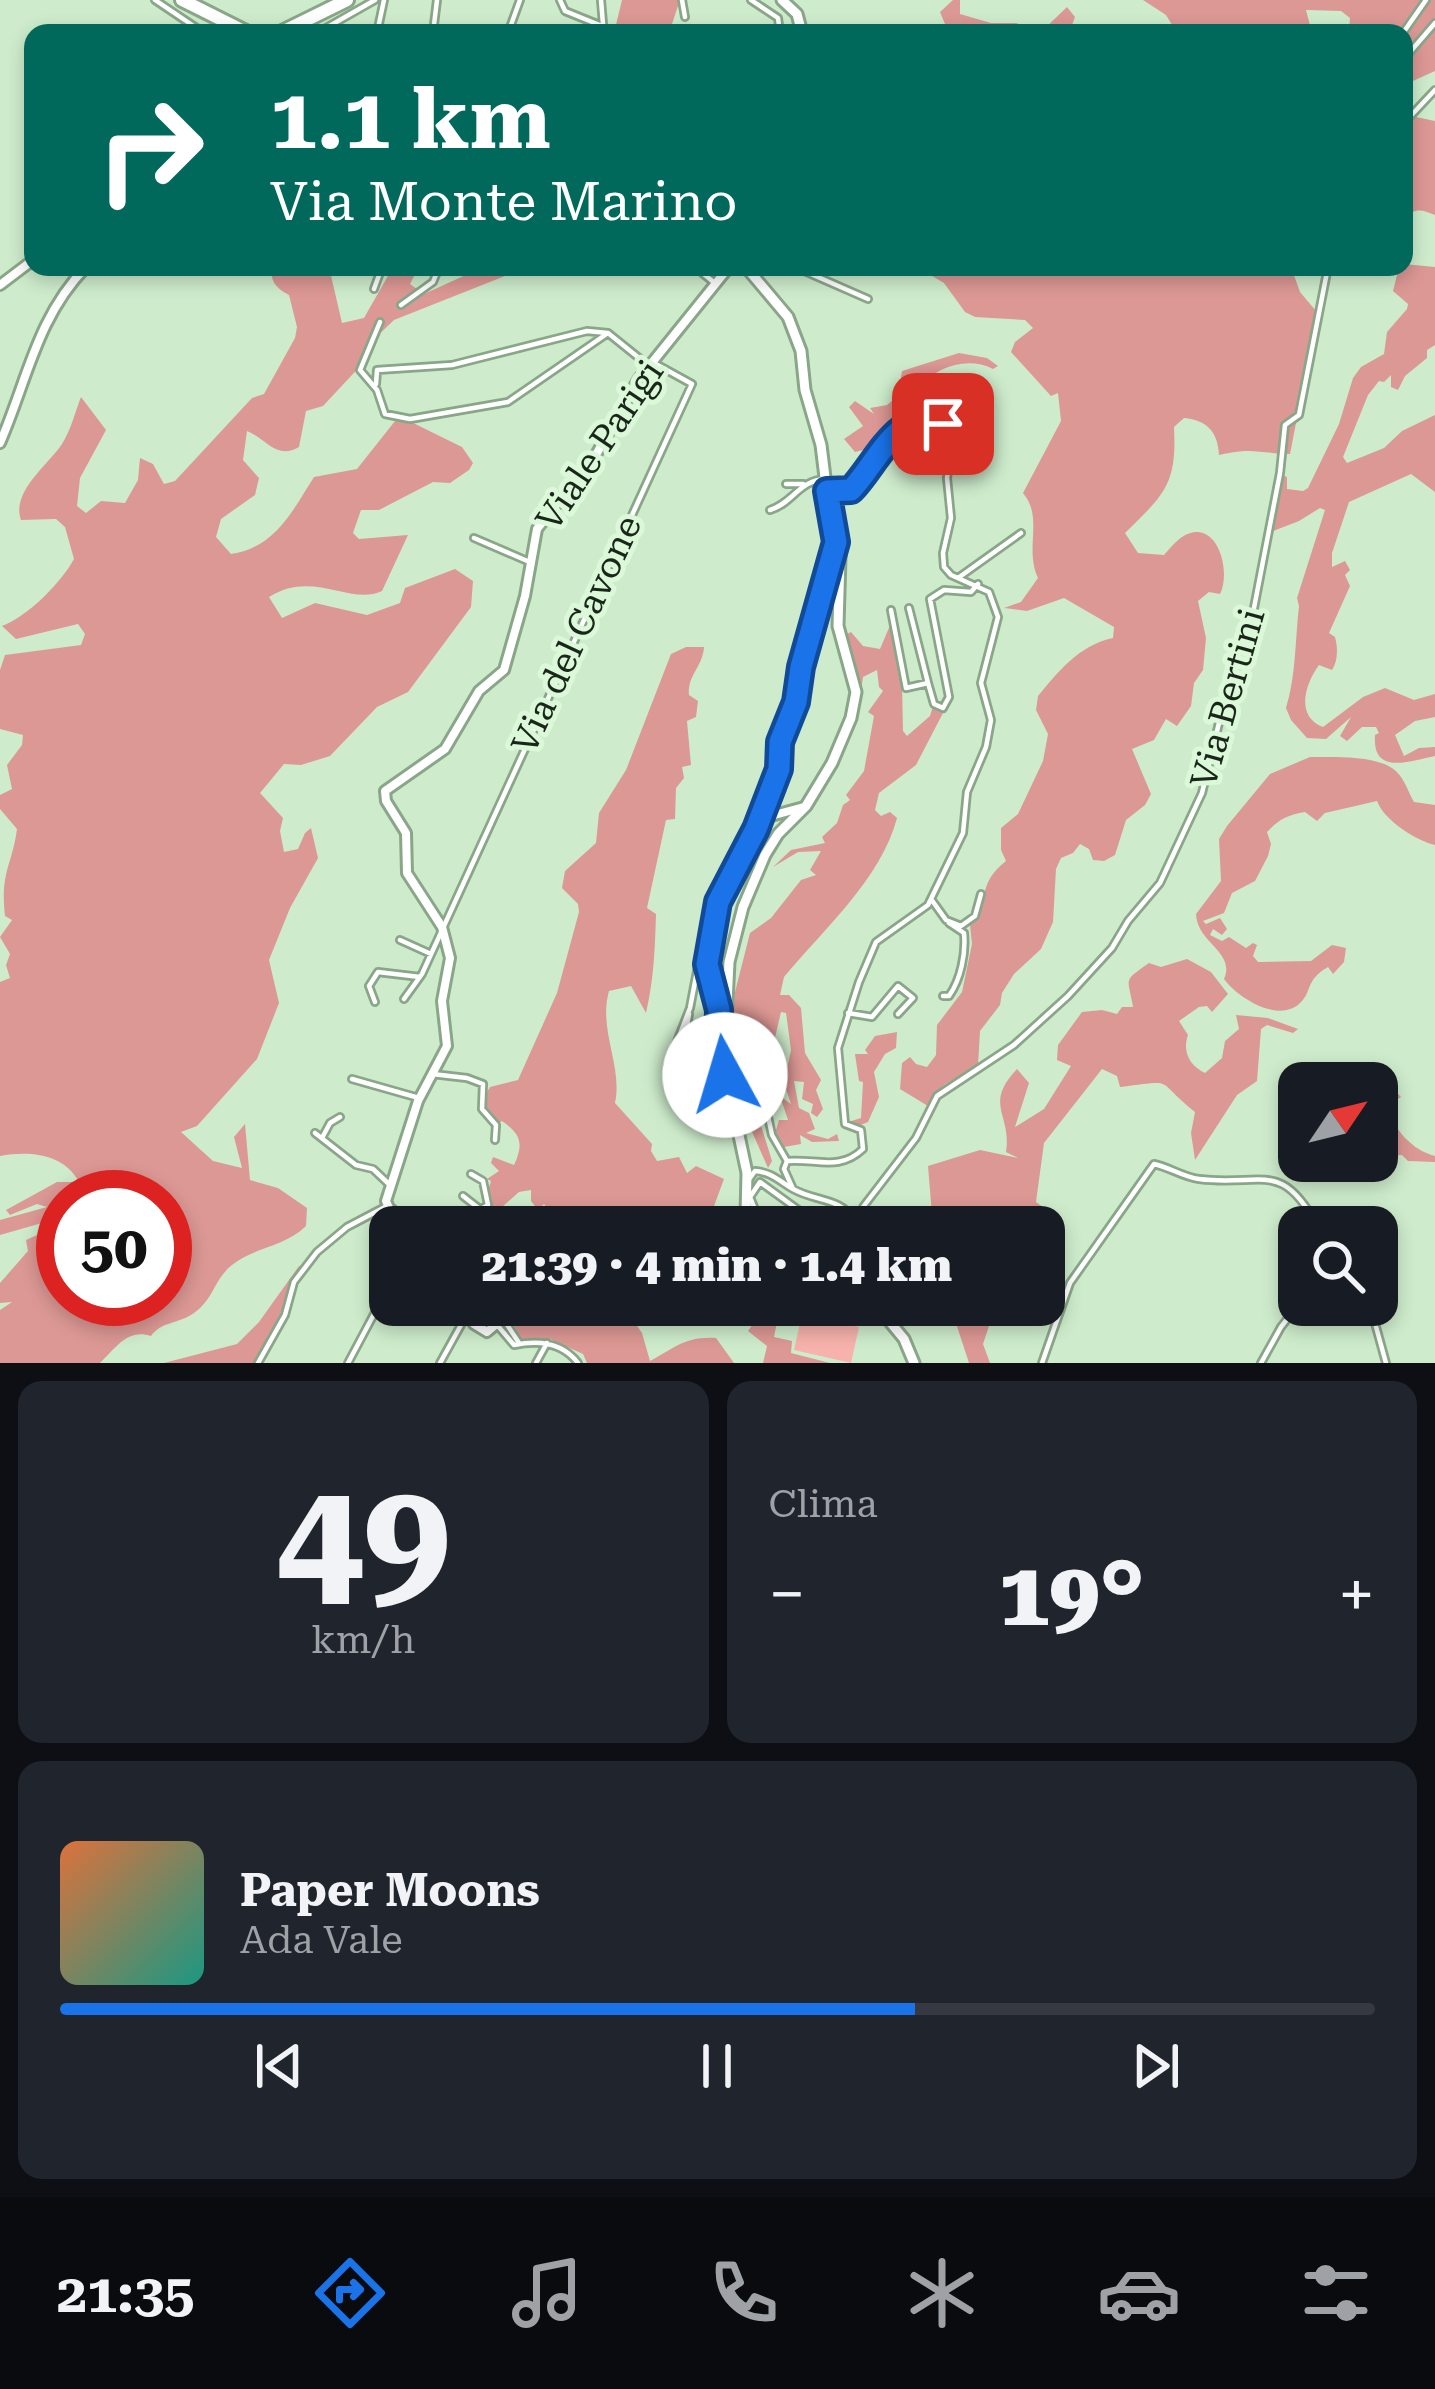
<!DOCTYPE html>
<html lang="it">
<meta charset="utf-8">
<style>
body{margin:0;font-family:"Roboto Serif",serif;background:#20242c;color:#f1f3f6;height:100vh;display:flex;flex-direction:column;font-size:45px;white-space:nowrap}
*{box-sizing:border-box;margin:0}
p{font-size:39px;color:#9ea1a6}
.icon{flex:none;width:66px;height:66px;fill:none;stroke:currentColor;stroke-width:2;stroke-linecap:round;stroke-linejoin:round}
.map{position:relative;height:1363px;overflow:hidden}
.drawer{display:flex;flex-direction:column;gap:18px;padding:18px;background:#0d0f14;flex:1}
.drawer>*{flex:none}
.top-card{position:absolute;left:24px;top:24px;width:1389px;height:252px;border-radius:24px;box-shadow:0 6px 18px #0003;background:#00695c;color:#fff;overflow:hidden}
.needle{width:78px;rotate:55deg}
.buttons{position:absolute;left:1278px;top:1062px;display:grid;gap:24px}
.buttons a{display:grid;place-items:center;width:120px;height:120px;border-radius:24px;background:#171b24;box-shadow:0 6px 18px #0003;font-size:60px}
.speed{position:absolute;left:36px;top:1170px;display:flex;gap:24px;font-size:60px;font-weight:700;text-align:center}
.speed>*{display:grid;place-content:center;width:156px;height:156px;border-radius:50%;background:#171b24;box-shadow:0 6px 18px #0003;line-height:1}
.speed .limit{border:18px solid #d22;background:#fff;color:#111}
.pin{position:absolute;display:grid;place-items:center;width:102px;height:102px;color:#fff;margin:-51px;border-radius:24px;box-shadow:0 6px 18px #0006}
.me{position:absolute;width:132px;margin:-66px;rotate:354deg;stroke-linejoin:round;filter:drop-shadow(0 0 9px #0008)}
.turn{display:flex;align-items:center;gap:42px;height:252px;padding:0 48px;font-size:54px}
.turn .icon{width:156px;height:156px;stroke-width:2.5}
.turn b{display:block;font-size:84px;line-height:102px}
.big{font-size:90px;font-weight:800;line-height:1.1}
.drawer .card{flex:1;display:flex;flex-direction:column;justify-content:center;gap:18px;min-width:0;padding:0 42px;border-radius:24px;background:#20242c}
.drawer .dial{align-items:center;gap:0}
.dial b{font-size:156px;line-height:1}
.song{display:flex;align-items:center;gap:36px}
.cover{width:144px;height:144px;border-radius:18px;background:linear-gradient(135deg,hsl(20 70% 55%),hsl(170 70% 35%))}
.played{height:12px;border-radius:6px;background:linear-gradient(90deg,#1a73e8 65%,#363941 65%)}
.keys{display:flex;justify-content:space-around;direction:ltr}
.heat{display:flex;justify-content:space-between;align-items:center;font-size:66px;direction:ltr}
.drawer .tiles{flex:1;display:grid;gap:18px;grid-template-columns:1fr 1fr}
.card:last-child{grid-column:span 2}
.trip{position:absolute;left:369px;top:1206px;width:696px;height:120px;border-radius:24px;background:#171b24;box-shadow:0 6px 18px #0003;font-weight:800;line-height:120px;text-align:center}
.dock{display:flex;height:192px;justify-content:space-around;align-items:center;background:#090b0e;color:#9ea1a6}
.dock .icon{width:84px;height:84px}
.dock .active{color:#1a73e8}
.dock b{font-size:54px;color:#f1f3f6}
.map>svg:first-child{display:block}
.green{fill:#f7b2ad}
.forest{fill:#dc9894;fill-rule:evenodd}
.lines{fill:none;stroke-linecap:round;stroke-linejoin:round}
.minor-casing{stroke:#8aa688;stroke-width:10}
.tertiary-casing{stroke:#8aa688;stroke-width:14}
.secondary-casing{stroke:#8aa688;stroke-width:15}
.primary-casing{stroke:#8aa688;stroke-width:18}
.minor{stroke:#fff;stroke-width:4.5}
.tertiary{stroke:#fff;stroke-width:8}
.secondary{stroke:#fff;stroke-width:9}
.primary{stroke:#fff;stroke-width:12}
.route-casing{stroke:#114b97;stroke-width:30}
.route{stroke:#1a73e8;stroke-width:21}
.labels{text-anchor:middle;stroke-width:10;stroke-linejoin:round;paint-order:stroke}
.street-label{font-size:36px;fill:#1b261a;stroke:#dbf9d9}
</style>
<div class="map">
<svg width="1435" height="1363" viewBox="0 0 1435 1363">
<rect width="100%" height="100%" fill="#ceeccc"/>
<path class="green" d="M802 1314 859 1327 851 1363 794 1350Z"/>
<path class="forest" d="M622 0H680L669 33H614Z
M953 0H960V14L991 23H1016L1041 32 1067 7 1075 17 1069 33H941L945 24 940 12Z
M1143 0H1435V71L1404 85V33H1349L1350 18 1341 11 1306 10 1312 33H1210L1192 26 1177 33 1166 15Z
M1416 117 1435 121V215C1421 209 1415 208 1404 218V128Z
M1404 264 1435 267V345L1427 350V358L1405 376 1398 390 1391 387V375L1384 382 1379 381 1368 395 1343 457 1347 463 1384 448 1402 431 1435 415V492L1411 474 1349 502 1332 553V567L1345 561 1350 570 1345 575 1350 586 1329 633 1335 637C1338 648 1338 661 1332 670L1319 665C1305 684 1295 716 1323 727L1363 697 1385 688 1414 700 1435 694V717L1415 721 1395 735 1404 756 1419 748 1435 747V756C1410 761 1372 776 1375 735L1379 733 1376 727H1362L1347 741 1340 736 1351 717 1326 739 1307 738 1291 720 1286 708C1296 675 1295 641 1299 606L1297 598 1325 510 1320 508 1299 521 1268 533 1282 475 1287 477V489L1303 491 1308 488 1339 424 1353 378 1361 367 1384 354 1387 332 1407 309 1408 304 1393 291 1399 267Z
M272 267H329L342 323 364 318 393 267H419L410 284 424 294 468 274 473 267H528L394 320 373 340 366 360 323 406 306 411 299 447C276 460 267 439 247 431L243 460 259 478 255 495 221 519 216 537 231 554C275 548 293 510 314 477L357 469 399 416 462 447 473 463 469 470 450 483 433 482 379 510H361L353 533 359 539 408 535 382 591C350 606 313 569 269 597L282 618 315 603 367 615 400 603 405 588 455 569 473 581 471 607 408 692 377 707 330 756 301 765 284 764 260 793 283 818 280 831 284 852 298 849 305 833 311 828 318 858 290 908 269 960 279 1003 257 1059 197 1126 181 1132 213 1161 242 1168 234 1137 245 1124 250 1180 278 1188 307 1208 306 1226C285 1247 254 1247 232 1265 214 1279 213 1302 191 1315 176 1324 161 1322 151 1336 127 1328 115 1349 100 1363H0V1310L12 1302 0 1303V1283L28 1251 26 1240 50 1229 42 1223 0 1235V1220L47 1207 37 1204 10 1215 6 1210 57 1182H79C63 1153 29 1151 0 1156V982L10 978 6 965 10 954 0 937 12 920 5 916C0 872 12 866 17 829L0 809V795L12 789 7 765 22 745 23 735 0 729V670L5 655 81 645 85 634 78 624 16 639 2 626C27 617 61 583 74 559L65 527 56 519 21 520C11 492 47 466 62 444 71 430 75 412 81 397L106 430 80 478 77 506 86 513 101 501 125 503 138 480 140 458 153 464 164 484 175 481 252 398 264 394 295 338 297 327 289 295C276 288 270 282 272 267ZM63 1197H165V1299H63Z
M917 267H1291L1300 292 1316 311 1318 323 1310 354V375L1304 382 1290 454C1257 453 1252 447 1219 455 1218 432 1207 420 1184 418L1174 427C1177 484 1165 494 1125 533L1138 553 1164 555C1172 546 1182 533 1195 532 1221 530 1230 575 1220 594L1209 592 1198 601 1206 638 1203 670 1194 683 1191 706 1177 726 1166 719 1154 740 1132 749 1151 794 1145 805 1126 820 1115 855 1104 861 1093 860 1089 849 1080 844 1073 853 1061 858 1056 869 1053 922 1041 949 1014 974 1002 993 1000 1005 980 1031 978 1066 944 1085 928 1106 900 1089 902 1063 910 1057 916 1064 927 1067 936 1055 937 1025 962 992 972 944 970 925C991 903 975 885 1006 861L1001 850V828L1018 814 1043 761 1048 734 1036 710 1038 696C1057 673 1079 645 1113 638L1114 627 1064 598 1027 611 1004 608 1021 602 1038 578C1024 548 1044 518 1023 493L1061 421 1058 393 1051 396 1011 352 1015 342 1033 328 1025 320 975 317 965 312 944 283Z
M959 353 987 358 998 366 993 369C967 356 937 367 919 387L928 394 929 405 923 414 910 419 879 447 857 476 871 452 868 449 855 452 844 439 863 426 849 407 855 401 874 414 870 408 887 405 898 396 902 371Z
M891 623 902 683 903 731 907 736 930 716 933 706 943 713 916 765 879 793 875 810 881 816 890 812 897 818C881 879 823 930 784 977L780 995H789L801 1008 805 1053 821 1080 816 1090 823 1109 817 1117 811 1113 813 1104 802 1099 804 1082 794 1081 799 1108 809 1113 815 1129 806 1133 828 1139 837 1134 839 1141 812 1142 800 1135 801 1144 784 1147 775 1133 779 1120H788L780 1096 791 1104 784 1083 791 1050 786 1013 781 1012 773 1046 761 1037C737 1068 762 1126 772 1161L768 1168 746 1118 729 1061 735 992 750 933 771 918 801 880 816 875 810 870 821 851 798 852 773 867 791 850 825 843 822 837 837 823 843 805 850 800 846 795 864 771 874 716 868 712 883 691 879 687 877 670 863 677 861 691 843 636 851 632 863 646 880 649Z
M686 647H704C703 666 687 676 689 695L698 701 696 717 687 721 691 765 682 767 684 778 676 788 675 819 666 820 647 908 656 914C655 947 654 979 646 1013L631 986 609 991C598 1030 623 1066 615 1103L652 1144 651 1151 657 1161 679 1157 687 1173 696 1166 724 1179 714 1206 723 1208 729 1227H569L556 1223 539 1226 538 1219 547 1208 544 1204 538 1210 531 1201V1190L519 1192 502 1207 460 1223 456 1221C466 1210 485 1212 492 1199L488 1191 491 1181 487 1179 499 1171 491 1163 493 1157 514 1165C524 1144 521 1134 502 1121L497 1124C487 1111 480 1102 490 1087L518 1080 557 993 579 912 578 904 562 888 565 871 596 843 599 813 626 770 671 654Z
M1310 757C1332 757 1372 755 1392 768 1404 776 1407 790 1414 802L1435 805V845C1415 840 1384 820 1377 801L1325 813 1317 821 1305 812C1288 815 1279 819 1267 832L1271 844 1268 856 1255 881 1232 893 1224 913 1203 921 1206 924 1220 918 1227 929 1222 935 1213 929 1210 935 1222 941 1229 937 1246 948 1253 943 1257 945 1253 956 1258 962 1311 961 1332 945 1346 948 1344 962 1333 974 1328 967C1304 981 1313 992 1299 1004 1277 1023 1237 997 1224 979 1236 952 1197 943 1196 914L1221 881 1219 839 1227 826 1270 774Z
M1187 959 1211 972 1228 994 1212 1012 1207 1006 1199 1007 1179 1021 1188 1035C1182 1052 1190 1066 1205 1073L1222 1058 1225 1041 1239 1029 1236 1015 1268 1018 1298 1029 1293 1033 1267 1025 1261 1029 1257 1081 1237 1095 1195 1160 1191 1133 1195 1112C1153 1079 1179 1080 1120 1087L1117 1076 1102 1069 1044 1143 1036 1202 1044 1208 1042 1227H1003L979 1218 975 1227H933L928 1166 980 1150 1018 1158 1006 1152C1012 1114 983 1105 1017 1069L1029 1083 1015 1127 1044 1109 1071 1066 1057 1060 1058 1045 1082 1012 1102 1010 1117 1014 1122 1007H1133C1128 977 1122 982 1149 963L1161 967Z
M897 1032 896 1048 885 1054 874 1072 879 1097 868 1122 858 1126 845 1123 861 1118 863 1082 859 1081 855 1054H868L865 1050 875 1036Z
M1322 1065C1354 1067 1379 1070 1401 1097L1387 1106C1393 1129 1412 1150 1435 1156V1162L1408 1161 1402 1155 1377 1157V1083H1299V1091L1283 1080 1284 1069 1300 1079Z
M299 1266 303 1267C284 1297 275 1332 258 1363H164L237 1344 259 1322Z
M527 1305H562L633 1320 642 1333 650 1361C675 1348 685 1336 716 1338L734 1363H587L583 1354 550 1339 523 1341 511 1321 521 1307Z
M752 1305H776L772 1310 777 1322 774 1337 792 1341 791 1353 830 1363H763L767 1346 748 1331 753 1324 750 1320Z
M950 1305H996L983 1344 990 1363H969Z"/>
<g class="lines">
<g class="minor-casing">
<path id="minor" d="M155 0 204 33
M560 0 565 11 602 26 601 33
M601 0 603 24
M682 0 685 17
M751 0 778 18 780 33
M802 30 822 33
M317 33 375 0
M377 33 384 0
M433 33 437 0
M508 33 520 0
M1403 33 1426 0
M1404 59 1435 23
M1404 123 1435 90
M695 267 716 284
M795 267 868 299
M374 289 382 267
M401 305 433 282 439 267
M380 322 360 370 377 390 385 414 410 419 508 402 608 333
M376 384 377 370 452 365 587 331 608 333 649 366
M786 484H803
M770 510C793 503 799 480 826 479
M474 538 532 563
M958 578 1021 533
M909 608 928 683
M891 610 906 688 928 683 934 704 943 708 949 697 930 599 944 590 971 592 978 584
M931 899 946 920 961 926 975 916 981 894
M719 902 705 929 690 1008 668 1065 676 1087 699 1100 716 1095 722 1073
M400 940 431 954
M943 996H949C961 979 966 953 964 933L949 923
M404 999 422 974 692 384 652 362
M375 1002 369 986 378 972 420 977
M848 1013 872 1017 898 986 913 998 898 1014
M721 1057 718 1008 707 967 719 902 756 829 778 771 780 742 796 702 802 663 834 547
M680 1064 689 1014
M432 1074 467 1078 483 1084 482 1109 496 1125 495 1140
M352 1079 419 1098
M767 1112 772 1135 787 1161
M315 1133 356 1165 373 1169 391 1186
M322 1138 330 1123 340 1117
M750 1178 755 1171C771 1172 779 1181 793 1189 816 1202 840 1197 856 1221
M793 1189 784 1169 787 1161C815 1158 839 1172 863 1149L861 1130 845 1124 838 1048 859 982 876 942 928 905 963 833 967 792 986 747 991 720 981 683 998 617 989 592 951 575 944 567 943 553 951 518 947 478 952 442 943 423C898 405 877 465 851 490L827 491
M463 1196 481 1210
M783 1212 812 1227
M778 1216 789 1227
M790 1217 802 1227
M451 1227 488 1205 483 1181 471 1174
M762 1227 750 1197 760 1182 822 1227
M863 1227V1207L916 1138 937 1096 1014 1045 1068 996 1112 948 1128 921 1160 883 1202 793 1241 632 1254 608 1280 473 1285 425 1299 415 1328 267
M491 1305 493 1324
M1370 1305 1386 1363
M830 1312 867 1305
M504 1320 519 1343
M498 1326 514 1345C538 1340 562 1342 578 1363
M258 1363 285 1315 294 1282 317 1252 347 1227 387 1206
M348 1363 390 1284
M440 1363 466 1316
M536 1363 547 1343
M1042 1363 1070 1283 1154 1164C1169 1167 1183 1177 1199 1179 1263 1187 1281 1158 1318 1227
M1261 1363 1281 1327 1299 1304"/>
</g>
<g class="tertiary-casing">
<path id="tertiary" d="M0 285 33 260
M0 443C27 381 37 317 86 267
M760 819 804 807
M413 1227 389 1208 386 1201 418 1101 447 1046 442 1001 450 958 442 927 407 873 406 833 386 801 385 791 445 749 479 691 504 670 525 596 537 529 597 453 638 380 729 267
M459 1305 474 1324 487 1332 519 1305
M586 1305 651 1316 719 1305"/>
</g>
<g class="secondary-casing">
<path id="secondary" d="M782 0 797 14 802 33
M746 267 788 317 801 351 805 390 821 445 831 526 840 557 838 626 856 692 851 718 832 763 806 806 778 834 765 855 743 907 729 962 724 1065 747 1173 746 1214 750 1227
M851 1227 854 1223 858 1227
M876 1305 904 1339 914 1363"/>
</g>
<g class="primary-casing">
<path id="primary" d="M182 0 248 33
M280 33 347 0"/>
</g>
<use href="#minor" class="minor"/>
<use href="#tertiary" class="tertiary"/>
<use href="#secondary" class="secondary"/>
<use href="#primary" class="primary"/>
</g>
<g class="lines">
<g class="route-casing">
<path id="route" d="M725 1075 718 1046 719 1010 707 964 718 902 756 829 779 769 780 742 796 702 801 667 836 542 827 491 851 490C876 465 899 404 943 424"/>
</g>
<use href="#route" class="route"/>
</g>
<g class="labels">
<g class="street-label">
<text transform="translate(599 445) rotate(-56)" y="13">Viale Parigi</text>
<text transform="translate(576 634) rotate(-65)" y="13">Via del Cavone</text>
<text transform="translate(1227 698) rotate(-74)" y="13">Via Bertini</text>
</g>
</g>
</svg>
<div class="buttons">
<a><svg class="needle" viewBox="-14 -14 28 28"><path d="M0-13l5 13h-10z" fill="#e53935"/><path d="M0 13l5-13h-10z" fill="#9ea1a6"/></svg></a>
<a><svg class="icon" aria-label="search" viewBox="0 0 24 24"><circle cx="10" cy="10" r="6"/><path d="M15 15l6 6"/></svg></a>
</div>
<div class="speed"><div class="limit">50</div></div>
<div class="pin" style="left:943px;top:424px;background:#d93025"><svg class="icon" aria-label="arrive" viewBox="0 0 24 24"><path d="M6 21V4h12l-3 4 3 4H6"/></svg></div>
<svg class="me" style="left:725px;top:1075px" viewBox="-20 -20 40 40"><circle r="19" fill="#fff"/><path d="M0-13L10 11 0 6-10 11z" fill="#1a73e8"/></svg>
<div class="trip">21:39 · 4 min · 1.4 km</div>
<div class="top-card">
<div class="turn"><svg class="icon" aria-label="right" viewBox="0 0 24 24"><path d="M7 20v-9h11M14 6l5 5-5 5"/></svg><div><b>1.1 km</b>Via Monte Marino</div></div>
</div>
</div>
<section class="drawer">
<div class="tiles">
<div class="card dial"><b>49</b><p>km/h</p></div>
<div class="card"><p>Clima</p>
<div class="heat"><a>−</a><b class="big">19°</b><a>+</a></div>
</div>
<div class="card">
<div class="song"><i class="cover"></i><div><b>Paper Moons</b><p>Ada Vale</p></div></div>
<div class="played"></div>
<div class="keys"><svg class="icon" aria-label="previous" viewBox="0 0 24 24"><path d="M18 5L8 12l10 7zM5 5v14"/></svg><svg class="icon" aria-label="pause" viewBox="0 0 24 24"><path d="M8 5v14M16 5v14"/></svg><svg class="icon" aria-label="next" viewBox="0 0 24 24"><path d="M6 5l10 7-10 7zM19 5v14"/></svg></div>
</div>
</div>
</section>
<nav class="dock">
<b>21:35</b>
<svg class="icon active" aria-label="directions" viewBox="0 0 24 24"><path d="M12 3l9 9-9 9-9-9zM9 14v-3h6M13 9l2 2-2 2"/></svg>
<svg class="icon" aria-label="music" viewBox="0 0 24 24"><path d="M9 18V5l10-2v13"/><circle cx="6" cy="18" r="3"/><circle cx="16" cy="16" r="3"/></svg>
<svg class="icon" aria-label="phone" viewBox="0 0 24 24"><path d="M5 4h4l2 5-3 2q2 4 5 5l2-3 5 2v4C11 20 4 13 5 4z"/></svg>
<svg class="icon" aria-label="climate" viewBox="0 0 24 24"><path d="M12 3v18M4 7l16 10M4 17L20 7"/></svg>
<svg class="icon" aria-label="car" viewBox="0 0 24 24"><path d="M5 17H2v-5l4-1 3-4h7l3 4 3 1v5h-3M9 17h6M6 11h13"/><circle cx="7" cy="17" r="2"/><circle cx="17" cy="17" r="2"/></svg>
<svg class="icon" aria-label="filters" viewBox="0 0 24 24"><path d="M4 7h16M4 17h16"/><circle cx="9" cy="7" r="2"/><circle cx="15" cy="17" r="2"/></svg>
</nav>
